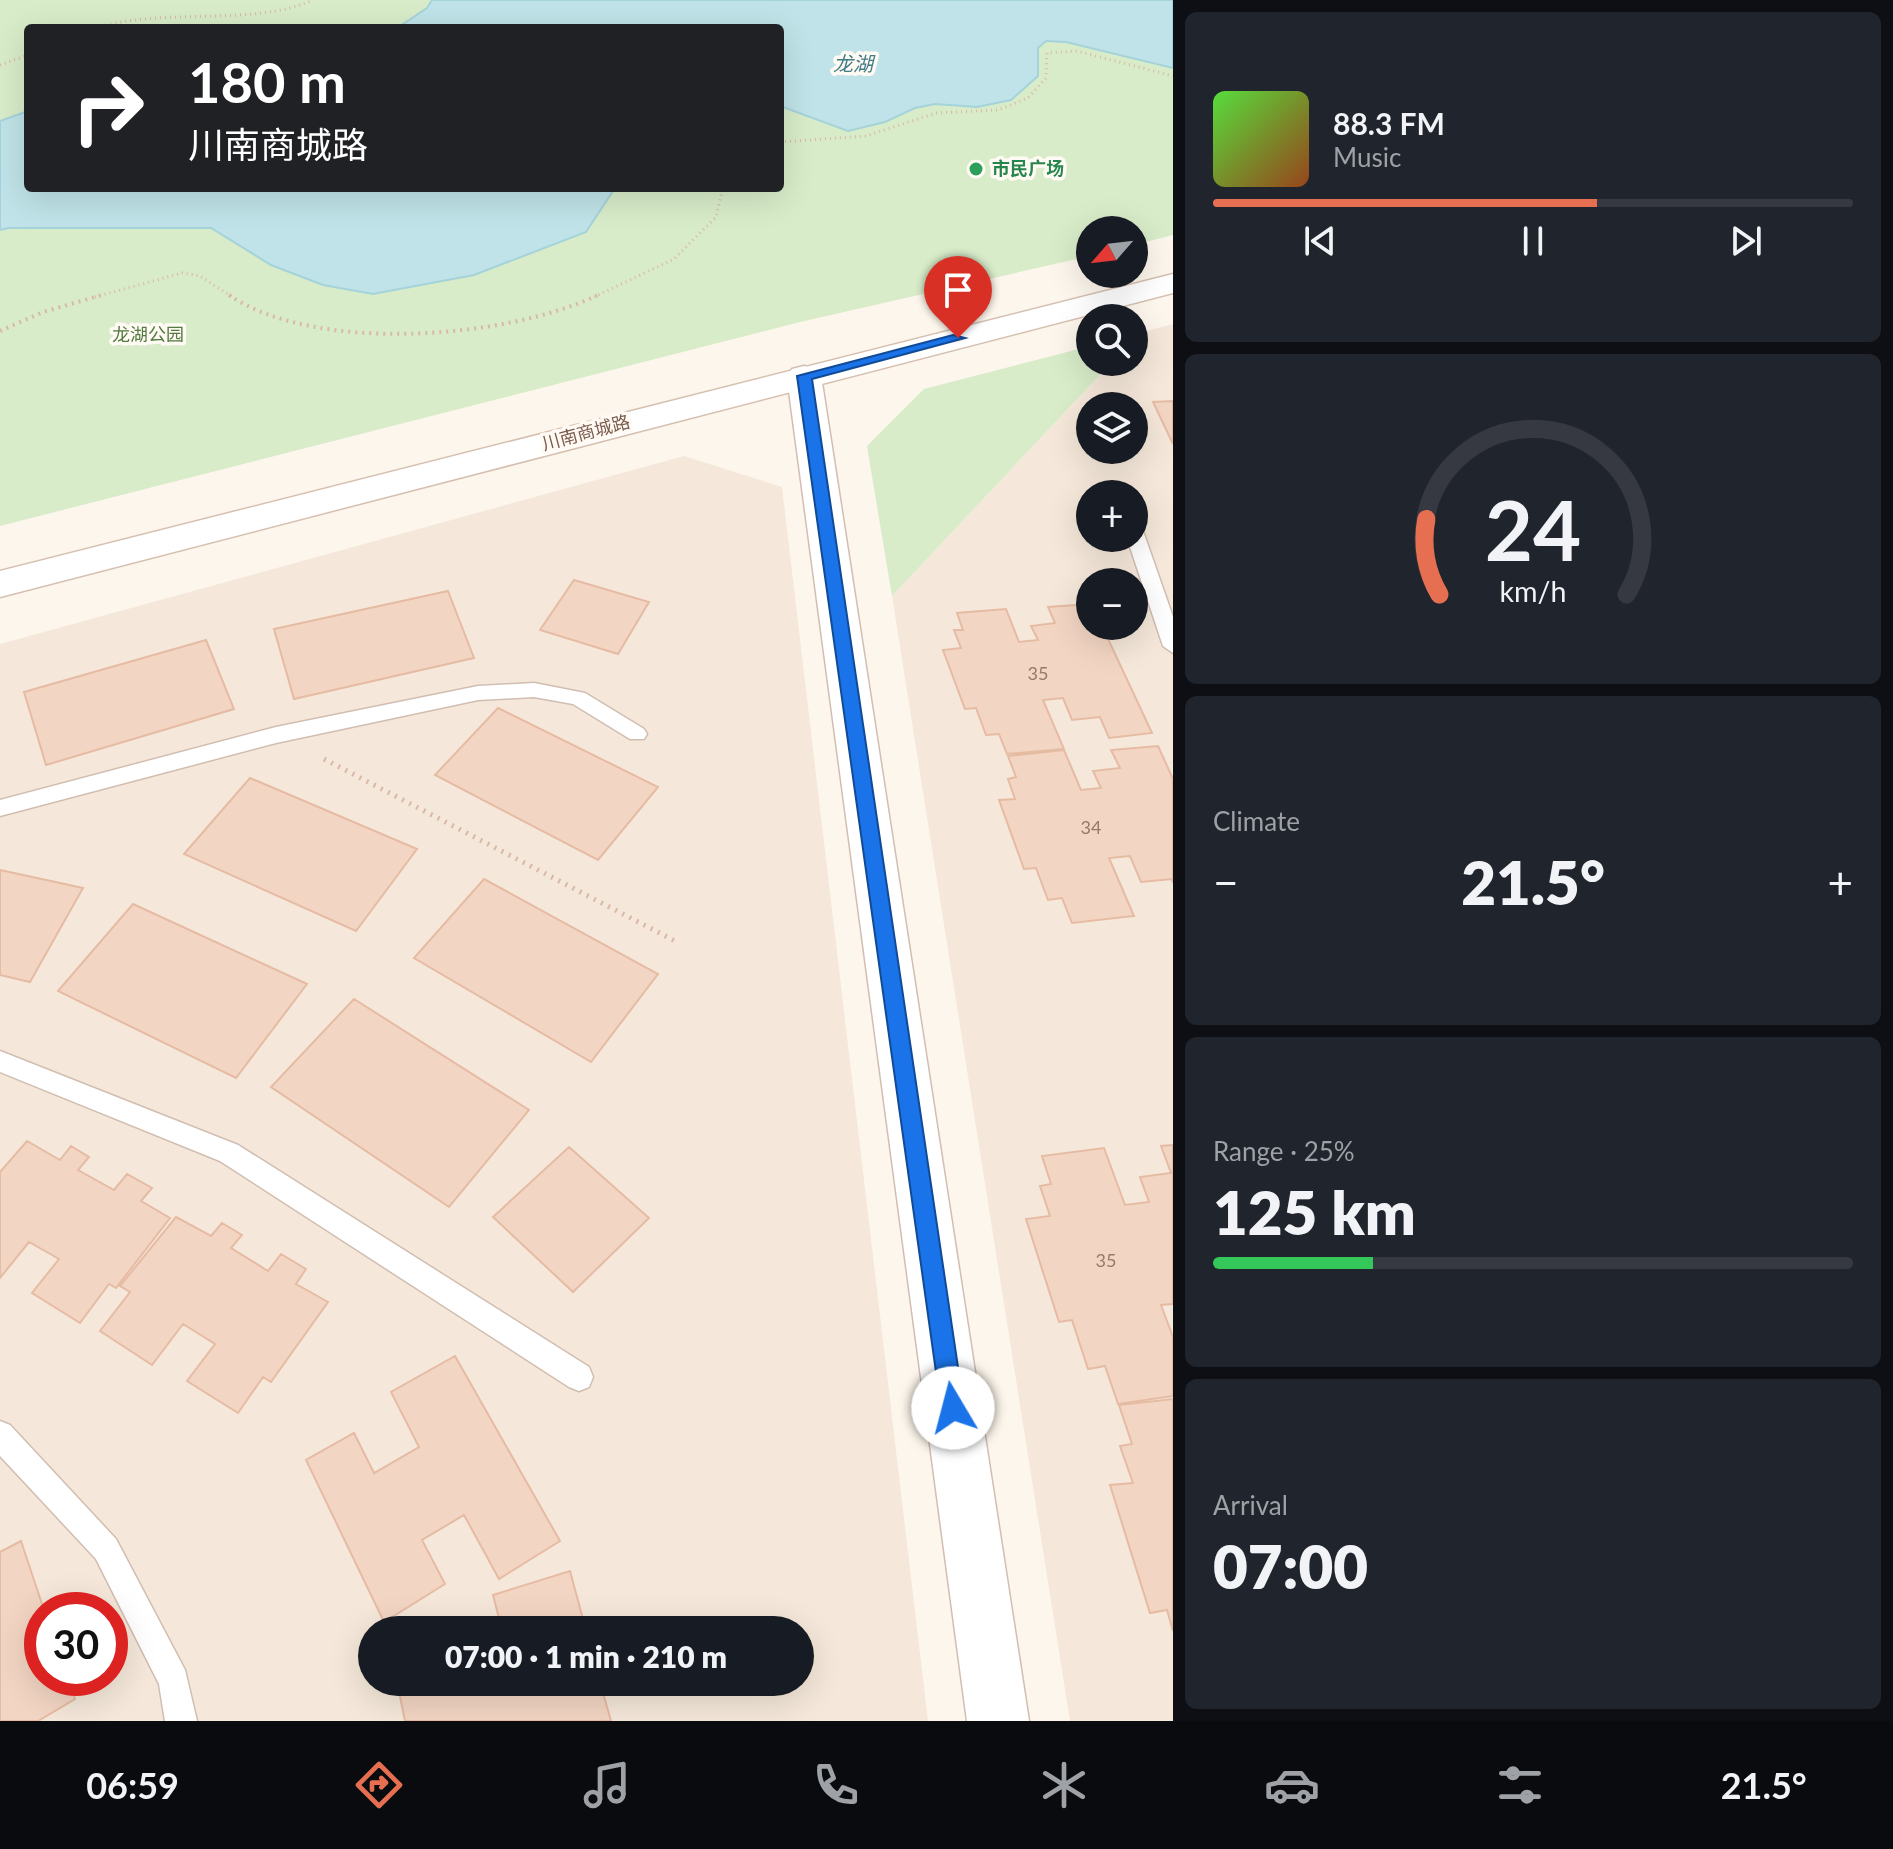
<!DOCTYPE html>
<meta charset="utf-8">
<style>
body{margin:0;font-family:Lato,"Noto Sans SC",sans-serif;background:#20242c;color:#f1f3f6;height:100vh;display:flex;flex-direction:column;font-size:30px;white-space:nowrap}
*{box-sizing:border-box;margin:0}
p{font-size:26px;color:#9ea1a6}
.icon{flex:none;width:44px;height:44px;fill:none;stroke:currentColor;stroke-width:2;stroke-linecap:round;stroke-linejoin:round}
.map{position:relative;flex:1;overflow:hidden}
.sheet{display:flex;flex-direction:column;gap:12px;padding:12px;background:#0d0f14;width:720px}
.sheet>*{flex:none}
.guide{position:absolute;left:24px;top:24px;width:760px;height:168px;border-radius:8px;box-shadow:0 8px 32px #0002;background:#202124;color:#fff;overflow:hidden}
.needle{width:52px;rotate:242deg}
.buttons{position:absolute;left:1076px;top:216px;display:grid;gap:16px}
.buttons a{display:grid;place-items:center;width:72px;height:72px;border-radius:50%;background:#171b24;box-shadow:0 8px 32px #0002;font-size:40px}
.speed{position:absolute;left:24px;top:1592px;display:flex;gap:16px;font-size:40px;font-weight:700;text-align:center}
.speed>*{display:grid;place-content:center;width:104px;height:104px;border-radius:50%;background:#171b24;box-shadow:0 8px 32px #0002;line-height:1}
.speed .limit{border:12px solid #d22;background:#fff;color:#111}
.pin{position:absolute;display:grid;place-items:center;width:68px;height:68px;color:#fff;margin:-82px -34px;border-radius:50% 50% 50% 0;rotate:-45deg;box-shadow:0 0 8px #0007}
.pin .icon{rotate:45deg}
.me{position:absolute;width:88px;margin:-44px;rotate:352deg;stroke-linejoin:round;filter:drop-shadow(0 0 6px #0008)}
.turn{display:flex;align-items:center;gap:28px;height:168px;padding:0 32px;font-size:36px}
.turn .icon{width:104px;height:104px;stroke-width:2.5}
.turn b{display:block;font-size:56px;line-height:68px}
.big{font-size:60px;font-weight:800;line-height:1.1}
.sheet .tile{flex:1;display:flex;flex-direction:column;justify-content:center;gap:12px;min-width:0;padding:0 28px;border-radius:12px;background:#20242c}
.sheet .dial{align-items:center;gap:0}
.dial svg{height:208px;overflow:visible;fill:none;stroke:#363941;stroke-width:7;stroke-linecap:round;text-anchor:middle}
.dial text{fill:#f1f3f6;stroke:none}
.song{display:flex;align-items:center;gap:24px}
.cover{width:96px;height:96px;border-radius:12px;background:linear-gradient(135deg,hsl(110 70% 55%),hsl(20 70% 35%))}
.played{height:8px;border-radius:4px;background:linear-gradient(90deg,#e76f51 60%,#363941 60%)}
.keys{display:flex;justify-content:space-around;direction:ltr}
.heat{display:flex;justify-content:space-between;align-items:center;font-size:44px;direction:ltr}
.charge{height:12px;border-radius:6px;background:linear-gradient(90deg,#34c759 25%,#363941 0)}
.trip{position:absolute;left:358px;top:1616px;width:456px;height:80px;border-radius:40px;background:#171b24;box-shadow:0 8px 32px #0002;font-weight:800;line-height:80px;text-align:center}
.menu{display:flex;height:128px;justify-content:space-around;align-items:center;background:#090b0e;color:#9ea1a6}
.menu .icon{width:56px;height:56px}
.menu .on{color:#e76f51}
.menu b{font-size:36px;color:#f1f3f6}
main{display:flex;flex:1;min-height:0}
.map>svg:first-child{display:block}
.residential{fill:#f5e8da;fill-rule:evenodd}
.green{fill:#d8ecc9;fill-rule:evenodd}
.water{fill:#bfe3e8;stroke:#a5d3da;stroke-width:2}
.building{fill:#f3d5c3;stroke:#e6bba3;stroke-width:2}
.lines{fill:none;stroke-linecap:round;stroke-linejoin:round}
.lane-casing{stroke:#d1beb0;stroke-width:3}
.street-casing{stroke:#d1beb0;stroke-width:3}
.secondary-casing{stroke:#d6c0b0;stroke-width:3}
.path-far2{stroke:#d9b8a5;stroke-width:3;stroke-dasharray:1 4;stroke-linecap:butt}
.path-far1{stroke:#d9b8a5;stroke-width:4;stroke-dasharray:2 5;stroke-linecap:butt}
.path{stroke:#d9b8a5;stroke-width:5;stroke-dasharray:2 6;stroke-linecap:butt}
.lane{fill:#fff;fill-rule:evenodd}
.street{fill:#fff;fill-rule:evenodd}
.secondary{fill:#fff;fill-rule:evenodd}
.route{fill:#1a73e8;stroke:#114b97;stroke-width:2}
.leisure-dot{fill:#2e9e5b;stroke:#fffaf3;stroke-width:3}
.labels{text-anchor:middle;stroke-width:7;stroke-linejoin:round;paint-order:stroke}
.far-leisure-label{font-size:18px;font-weight:bold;fill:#27864d;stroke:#fffaf3;text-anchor:start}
.far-park-label{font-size:18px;fill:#537a41;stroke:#fffaf3}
.far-street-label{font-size:18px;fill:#7a5c4d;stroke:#fffaf3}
.number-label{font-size:18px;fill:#987a6a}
.far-water-label{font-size:20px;font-style:italic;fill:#437c86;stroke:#fffaf3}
</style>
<main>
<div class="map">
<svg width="1173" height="1721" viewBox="0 0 1173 1721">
<rect width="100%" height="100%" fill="#fdf6ec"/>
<path class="residential" d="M1173 324V1721H1070L892 596 1112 362H1134V338L1139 333ZM1090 406H1134V450H1090ZM1090 494H1134V538H1090ZM1090 582H1134V626H1090Z
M684 456 782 487 928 1721H0V644ZM42 1610H110V1678H42ZM372 1630H800V1682H372Z"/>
<path class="green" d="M0 0H1173V235L1134 245V230H1090V256L800 322 0 526ZM28 28H780V188H28Z
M1090 346V362H1112L892 596 867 446 924 389Z"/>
<path class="water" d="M432 0H1173V68L1066 42 1046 41 1038 48V76L1011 100 977 107 935 104 915 108 885 122 848 131 780 106V28H397L427 8Z
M28 111V188H615L586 232 474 275 373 294 323 285 271 265 211 228H9L0 230V121Z"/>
<path class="building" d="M1173 401V444L1153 402Z
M574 580 649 602 618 654 540 630Z
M448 591 474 658 294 699 274 629Z
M1090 604V626H1102L1152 733 1109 738 1100 717 1072 720 1063 698 1043 700 1064 749 1007 754 999 734 986 735 976 708 965 709 943 650 961 648 954 630H963L957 613 1006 609 1019 642 1038 640 1031 626 1055 623 1048 607Z
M206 640 234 709 46 765 24 692Z
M498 708 658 787 598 860 435 775Z
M1158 746 1173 779V883L1172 879 1141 882 1130 856 1109 858 1134 916 1072 923 1062 898 1048 900 1036 868 1024 869 999 800 1015 799 1008 779 1016 777 1008 756 1064 750 1081 790 1101 788 1093 771 1120 768 1111 750Z
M250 778 417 849 356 931 184 854Z
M0 870 83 888 30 982 0 975Z
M484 879 658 974 591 1062 414 958Z
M133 904 307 984 236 1078 58 991Z
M354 999 529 1110 449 1207 271 1087Z
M27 1141 60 1160 71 1146 89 1157 78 1170 114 1190 127 1174 152 1188 141 1201 170 1218 116 1288 109 1284 80 1323 32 1293 59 1259 29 1242 0 1278V1172Z
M1173 1145V1304L1161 1305 1173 1337V1396L1118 1404 1105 1366 1088 1369 1072 1320 1059 1322 1026 1219 1050 1216 1040 1186 1051 1184 1042 1156 1104 1148 1125 1205 1149 1202 1140 1177 1171 1173 1161 1146Z
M569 1147 649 1218 573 1292 493 1217Z
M176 1217 211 1236 222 1223 242 1235 231 1248 268 1271 281 1254 306 1269 296 1284 328 1302 271 1382 263 1377 238 1413 187 1381 215 1344 183 1324 152 1365 100 1331 130 1292 120 1286Z
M455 1356 560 1541 499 1579 464 1515 422 1540 445 1584 384 1622 306 1460 354 1433 374 1473 419 1447 391 1392Z
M1173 1399V1631L1167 1610 1150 1613 1110 1485 1133 1483 1120 1446 1132 1444 1119 1405Z
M21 1541 44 1610 42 1678H68L75 1699 38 1721H0V1552Z
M570 1571 586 1630H502L493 1595Z
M397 1682H600L611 1721H405Z"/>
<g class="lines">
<g class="lane-casing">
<path id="lane" d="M1134 525 1143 531 1173 617V653L1163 646 1127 538H1134Z
M534 683 585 693 644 729 647 734 644 739H630L573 704 534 697 478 700 276 743 0 816V800L276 727 478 686Z
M0 1051 238 1145 589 1367 593 1377 589 1387 579 1391 569 1387 220 1161 0 1072Z
M0 1421 10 1425 116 1539 185 1670 197 1721H165L159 1684 96 1559 0 1456Z"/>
</g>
<g class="street-casing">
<path id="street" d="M804 366 816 369 821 376 1029 1721H967L787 376 792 369Z"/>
</g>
<g class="secondary-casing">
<path id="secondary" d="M1173 274V293L0 597V571Z"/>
</g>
<path class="path-far2" d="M96 28C163 7 253 27 313 0
M0 65 28 55
M780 142 866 136 936 113 998 110 1028 98 1046 78 1047 53 1077 51 1173 76
M95 297 182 273 200 276 232 297
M594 297 674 259 716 217 723 188"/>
<path class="path-far1" d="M229 295C316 354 506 339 598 295
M0 331 43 312 102 295"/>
<path class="path" d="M324 759 675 941"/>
<use href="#lane" class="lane"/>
<use href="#street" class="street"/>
<use href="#secondary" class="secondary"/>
</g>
<path class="route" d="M953 335 965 338 812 379 964 1408 961 1416 953 1420 945 1416 941 1408 797 376Z"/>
<circle class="leisure-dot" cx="976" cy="169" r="8"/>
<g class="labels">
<g class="far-leisure-label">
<text x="992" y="175">市民广场</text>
</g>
<g class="far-park-label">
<text x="148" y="341">龙湖公园</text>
</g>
<g class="far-street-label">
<text transform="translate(586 433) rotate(-15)" y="6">川南商城路</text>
</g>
<g class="number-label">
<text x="1038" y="680">35</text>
<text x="1091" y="834">34</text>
<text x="1106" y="1267">35</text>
</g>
<g class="far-water-label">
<text x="853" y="71">龙湖</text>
</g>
</g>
</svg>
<div class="buttons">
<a><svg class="needle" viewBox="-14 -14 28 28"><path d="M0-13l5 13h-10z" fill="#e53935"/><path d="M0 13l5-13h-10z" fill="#9ea1a6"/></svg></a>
<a><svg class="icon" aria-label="search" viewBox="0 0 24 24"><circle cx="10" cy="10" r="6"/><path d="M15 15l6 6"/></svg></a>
<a><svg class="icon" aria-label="layers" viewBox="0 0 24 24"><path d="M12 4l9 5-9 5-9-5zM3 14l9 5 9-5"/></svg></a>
<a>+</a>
<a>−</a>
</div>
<div class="speed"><div class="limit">30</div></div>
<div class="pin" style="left:958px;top:338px;background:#d93025"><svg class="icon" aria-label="arrive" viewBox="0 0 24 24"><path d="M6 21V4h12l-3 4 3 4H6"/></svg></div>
<svg class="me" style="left:953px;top:1408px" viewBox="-20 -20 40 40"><circle r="19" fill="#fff"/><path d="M0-13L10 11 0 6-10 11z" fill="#1a73e8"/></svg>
<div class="trip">07:00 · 1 min · 210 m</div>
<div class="guide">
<div class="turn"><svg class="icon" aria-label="right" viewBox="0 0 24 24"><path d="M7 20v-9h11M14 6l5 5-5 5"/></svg><div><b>180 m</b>川南商城路</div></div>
</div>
</div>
<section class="sheet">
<div class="tile">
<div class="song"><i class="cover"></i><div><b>88.3 FM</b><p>Music</p></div></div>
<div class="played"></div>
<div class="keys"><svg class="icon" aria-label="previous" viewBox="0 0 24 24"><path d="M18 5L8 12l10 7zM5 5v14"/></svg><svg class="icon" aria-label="pause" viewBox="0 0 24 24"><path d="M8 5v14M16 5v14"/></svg><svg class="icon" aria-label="next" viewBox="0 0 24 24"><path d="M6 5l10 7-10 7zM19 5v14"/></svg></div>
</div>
<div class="tile dial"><svg viewBox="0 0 100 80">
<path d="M14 69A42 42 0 1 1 86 69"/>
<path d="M14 69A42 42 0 0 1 9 40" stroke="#e76f51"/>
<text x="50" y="56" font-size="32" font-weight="700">24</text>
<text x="50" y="72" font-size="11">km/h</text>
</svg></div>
<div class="tile"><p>Climate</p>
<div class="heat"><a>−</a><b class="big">21.5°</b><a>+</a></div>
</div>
<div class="tile"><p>Range · 25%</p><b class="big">125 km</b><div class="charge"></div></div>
<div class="tile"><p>Arrival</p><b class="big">07:00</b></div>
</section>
</main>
<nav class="menu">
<b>06:59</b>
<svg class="icon on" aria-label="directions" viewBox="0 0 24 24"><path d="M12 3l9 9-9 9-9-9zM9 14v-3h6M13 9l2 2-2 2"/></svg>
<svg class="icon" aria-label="music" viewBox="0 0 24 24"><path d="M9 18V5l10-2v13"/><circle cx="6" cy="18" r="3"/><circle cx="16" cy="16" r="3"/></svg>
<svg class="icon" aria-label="phone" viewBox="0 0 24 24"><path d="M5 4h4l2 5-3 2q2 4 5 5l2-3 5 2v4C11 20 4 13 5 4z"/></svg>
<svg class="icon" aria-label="climate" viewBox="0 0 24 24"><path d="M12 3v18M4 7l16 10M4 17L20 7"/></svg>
<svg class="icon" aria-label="car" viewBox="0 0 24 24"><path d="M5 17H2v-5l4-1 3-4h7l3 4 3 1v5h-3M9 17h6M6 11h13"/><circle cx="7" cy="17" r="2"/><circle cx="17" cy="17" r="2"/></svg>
<svg class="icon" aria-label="filters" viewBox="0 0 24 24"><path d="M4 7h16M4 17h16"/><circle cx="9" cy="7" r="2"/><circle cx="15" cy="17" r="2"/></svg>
<b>21.5°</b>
</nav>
